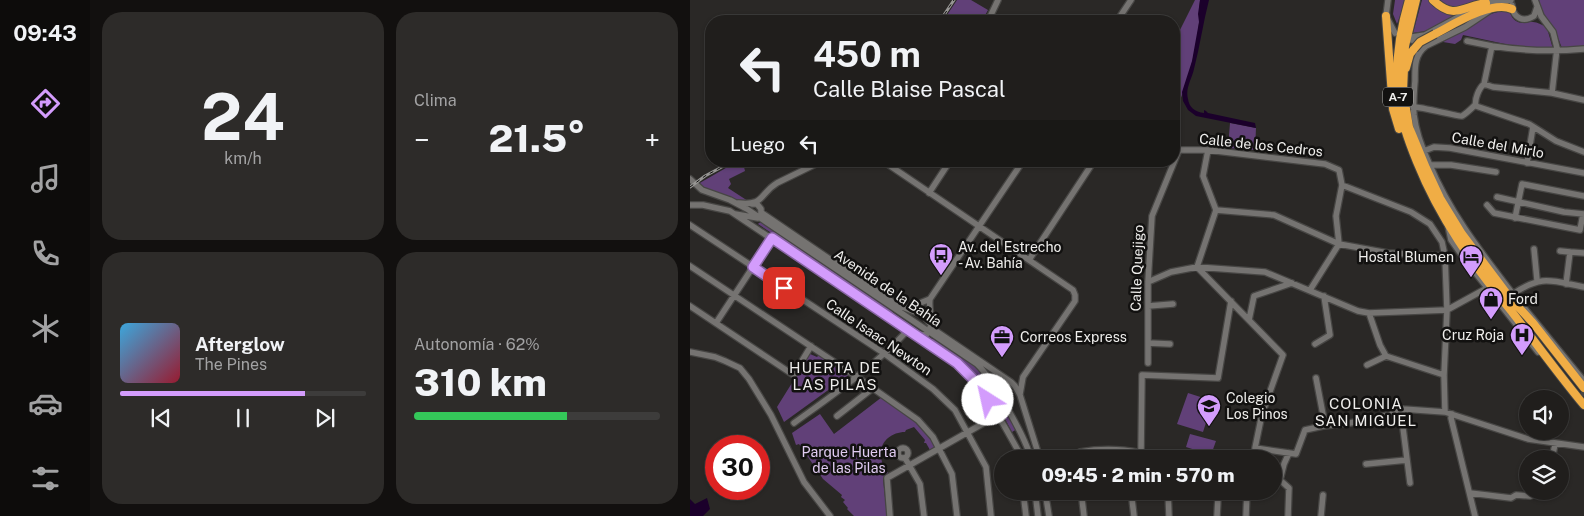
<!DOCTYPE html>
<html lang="es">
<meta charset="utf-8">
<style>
body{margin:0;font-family:"Public Sans",sans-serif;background:#2d2b29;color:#f1f3f6;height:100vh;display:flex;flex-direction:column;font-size:19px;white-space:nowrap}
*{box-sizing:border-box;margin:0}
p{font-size:16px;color:#a2a2a3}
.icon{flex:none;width:28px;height:28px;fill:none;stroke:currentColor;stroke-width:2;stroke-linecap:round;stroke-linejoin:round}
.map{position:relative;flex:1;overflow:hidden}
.details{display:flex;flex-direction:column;gap:12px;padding:12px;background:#12100f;width:600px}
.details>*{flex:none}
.hud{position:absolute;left:15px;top:15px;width:475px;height:152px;border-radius:20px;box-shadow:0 1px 4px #0004,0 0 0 1px #3d3c3b;background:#201e1c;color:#f1f3f6;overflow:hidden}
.tools{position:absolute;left:829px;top:390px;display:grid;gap:10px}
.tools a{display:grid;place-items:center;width:50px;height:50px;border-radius:50%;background:#201e1c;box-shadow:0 1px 4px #0004,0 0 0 1px #3d3c3b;font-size:25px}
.speed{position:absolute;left:15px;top:435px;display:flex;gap:10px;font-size:25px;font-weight:700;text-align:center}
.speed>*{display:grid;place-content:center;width:65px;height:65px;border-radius:50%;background:#201e1c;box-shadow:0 1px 4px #0004,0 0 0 1px #3d3c3b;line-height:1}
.speed .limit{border:8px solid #d22;background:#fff;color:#111}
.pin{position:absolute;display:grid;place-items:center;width:42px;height:42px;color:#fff;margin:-21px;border-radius:10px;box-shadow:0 2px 8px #0006}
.me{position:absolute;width:55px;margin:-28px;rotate:325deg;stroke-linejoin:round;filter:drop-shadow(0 0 4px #0008)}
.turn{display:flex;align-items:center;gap:18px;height:105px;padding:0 25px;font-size:22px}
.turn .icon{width:65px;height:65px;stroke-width:2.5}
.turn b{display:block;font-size:35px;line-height:42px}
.then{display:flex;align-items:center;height:48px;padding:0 25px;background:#0003;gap:10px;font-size:19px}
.big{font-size:38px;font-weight:800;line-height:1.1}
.details .widget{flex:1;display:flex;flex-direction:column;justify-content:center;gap:8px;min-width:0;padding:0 18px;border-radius:20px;background:#2d2b29}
.details .dial{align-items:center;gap:0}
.dial b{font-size:65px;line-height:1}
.song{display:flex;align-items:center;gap:15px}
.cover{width:60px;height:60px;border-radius:8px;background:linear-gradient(135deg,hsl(200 70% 55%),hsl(350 70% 35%))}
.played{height:5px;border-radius:2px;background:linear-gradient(90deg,#d39cfc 75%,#3d3c3b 75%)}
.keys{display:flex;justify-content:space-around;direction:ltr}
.heat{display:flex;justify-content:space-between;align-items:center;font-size:28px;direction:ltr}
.charge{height:8px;border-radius:4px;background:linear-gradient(90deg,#34c759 62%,#3d3c3b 0)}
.details .tiles{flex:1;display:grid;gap:12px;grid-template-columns:repeat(2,1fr)}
.trip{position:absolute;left:304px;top:450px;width:288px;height:50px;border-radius:25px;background:#201e1c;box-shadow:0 1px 4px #0004,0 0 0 1px #3d3c3b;font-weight:800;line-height:50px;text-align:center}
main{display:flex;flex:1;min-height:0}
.tabs{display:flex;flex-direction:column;width:90px;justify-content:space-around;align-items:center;background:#0d0c0b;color:#a2a2a3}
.tabs .icon{width:35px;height:35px}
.tabs .active{color:#d39cfc}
.tabs b{font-size:22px;color:#f1f3f6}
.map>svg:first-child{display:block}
.green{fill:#614078}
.water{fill:#1b002b}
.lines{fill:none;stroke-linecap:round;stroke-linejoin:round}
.highway-tunnel{stroke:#484644;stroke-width:8;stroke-dasharray:8 4;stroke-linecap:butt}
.minor-casing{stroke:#474644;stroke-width:8}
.highway-casing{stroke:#474644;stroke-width:10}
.minor{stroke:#757371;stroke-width:5.5}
.highway{stroke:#f0ad45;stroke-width:8}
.rail-casing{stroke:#979694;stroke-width:3}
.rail{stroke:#121110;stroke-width:1;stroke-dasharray:4;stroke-linecap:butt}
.highway-bridge-casing{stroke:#474644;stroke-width:10;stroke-linecap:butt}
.highway-bridge{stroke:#f0ad45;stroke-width:8}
.route-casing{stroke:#8965a4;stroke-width:12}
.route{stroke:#d39cfc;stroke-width:9}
.labels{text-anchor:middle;stroke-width:5;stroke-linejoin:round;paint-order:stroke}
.shield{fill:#121110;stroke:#adacaa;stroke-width:1}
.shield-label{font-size:12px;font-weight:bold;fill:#efeeec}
.street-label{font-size:14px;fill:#efeeec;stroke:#121110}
.poi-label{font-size:14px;fill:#efeeec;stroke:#121110;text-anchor:start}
.park-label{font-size:14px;fill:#e1ccf2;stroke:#121110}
.neighbourhood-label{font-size:15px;letter-spacing:1px;fill:#efeeec;stroke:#121110}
</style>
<main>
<nav class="tabs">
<b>09:43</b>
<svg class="icon active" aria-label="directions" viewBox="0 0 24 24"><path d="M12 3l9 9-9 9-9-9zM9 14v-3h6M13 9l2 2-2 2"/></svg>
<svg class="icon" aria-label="music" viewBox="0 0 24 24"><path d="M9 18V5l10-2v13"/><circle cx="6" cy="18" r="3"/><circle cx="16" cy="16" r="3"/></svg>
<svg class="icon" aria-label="phone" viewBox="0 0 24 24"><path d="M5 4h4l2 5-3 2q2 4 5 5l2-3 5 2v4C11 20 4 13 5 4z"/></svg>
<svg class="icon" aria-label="climate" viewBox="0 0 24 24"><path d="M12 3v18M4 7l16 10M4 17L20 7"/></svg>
<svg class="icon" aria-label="car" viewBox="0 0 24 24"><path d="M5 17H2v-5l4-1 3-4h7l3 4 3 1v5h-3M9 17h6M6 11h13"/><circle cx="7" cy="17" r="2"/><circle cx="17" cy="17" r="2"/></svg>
<svg class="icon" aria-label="filters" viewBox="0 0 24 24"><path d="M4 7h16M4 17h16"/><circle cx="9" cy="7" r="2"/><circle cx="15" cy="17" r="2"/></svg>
</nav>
<section class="details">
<div class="tiles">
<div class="widget dial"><b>24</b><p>km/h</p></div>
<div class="widget"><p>Clima</p>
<div class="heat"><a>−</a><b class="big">21.5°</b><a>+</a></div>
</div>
<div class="widget">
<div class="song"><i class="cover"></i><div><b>Afterglow</b><p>The Pines</p></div></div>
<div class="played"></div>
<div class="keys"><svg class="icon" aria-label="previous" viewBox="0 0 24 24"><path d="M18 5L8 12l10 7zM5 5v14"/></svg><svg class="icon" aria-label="pause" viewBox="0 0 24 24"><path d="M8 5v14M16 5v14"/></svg><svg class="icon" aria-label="next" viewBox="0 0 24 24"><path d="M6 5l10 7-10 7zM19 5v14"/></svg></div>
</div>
<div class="widget"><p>Autonomía · 62%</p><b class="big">310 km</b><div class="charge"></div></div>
</div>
</section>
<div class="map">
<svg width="894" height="516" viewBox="0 0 894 516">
<rect width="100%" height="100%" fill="#2a2826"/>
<path class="green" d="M267 0H281L298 10 292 21H253Z
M505 0H510C509 8 509 15 509 23 506 51 497 89 484 113V42Z
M705 0H716L707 24 703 14Z
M732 0H740L769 14 736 31 723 33Z
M746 0H789C771 11 764 9 746 0Z
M849 0H894V46L872 48 866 33 851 10Z
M815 10 819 11C821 14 822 19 826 21 836 27 840 16 857 28L863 49 829 47 773 35 771 40 765 44 753 42 797 15Z
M540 123 566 128 565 150 538 148Z
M48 161H66L54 167 55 171 39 179 41 184 38 188 58 201H49L11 187 8 184Z
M72 222 200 308 204 315 68 224 69 223Z
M240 339H246L286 366 298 380 327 429 322 432C310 410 299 387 281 369 269 357 254 348 240 339Z
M120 354 127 357 129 355 159 375 94 422 87 407Z
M498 393 523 401 513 432 487 424Z
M192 397C213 412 233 425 246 447L240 450 236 443H234L235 440 224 427 216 430 215 432C201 432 188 443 191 458 192 464 195 468 198 473L193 479 197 516H164L157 509 158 508 153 502 155 500 151 497 152 495 133 479 109 444 106 445 102 433 130 414 144 434Z
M500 434 526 441 521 455 496 447Z"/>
<path class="water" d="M510 0H519C513 23 510 46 504 69 502 79 495 88 498 99 499 107 505 112 514 113V110L516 111 518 113 565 123 566 128 506 116 498 110 493 101 492 92 502 61 509 22 508 14Z
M17 498 20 509 13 516H0V499L5 504Z"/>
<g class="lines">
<path class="highway-tunnel" d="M891 392 894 396"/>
<g class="minor-casing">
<path id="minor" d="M698 0 696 16 705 33
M845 0 851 16 863 32 867 48 862 93
M793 4 799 2 821 0
M822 5C823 18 833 23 844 16L847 7
M799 11 775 27 736 46C724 55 725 68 725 81 724 92 723 104 724 115 726 132 732 148 739 163 760 213 790 251 823 294 852 274 862 281 894 287
M298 21 308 0
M427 21 441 0
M722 37 735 35 785 8
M721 40 734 41
M777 41 802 46 794 84C789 88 784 100 786 106L839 124 866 141 894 152
M802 46C833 51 862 52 894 49
M794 84 803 87 862 93 894 100
M723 107C733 107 769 117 772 116 777 113 782 108 785 105
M734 151 744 147 760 148 894 173
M193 161 383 290 385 295V301L333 377 330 394
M837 163 843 127
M739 165H761L806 172
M0 179 12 190 40 200 57 209 287 364C302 378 336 438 341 459
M652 185 721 212 740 224 752 242 755 256 757 310 754 375 755 412
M239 193 260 161
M807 197 874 212 894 214
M48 203C75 206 69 194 87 183L132 161
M0 205H13L40 211 267 363C295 388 312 422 330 454V459
M797 205 804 213 890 230 893 214
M526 210 584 215 649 244 698 253 755 256
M72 213 207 305 233 315 246 331 321 382 325 386 330 395 350 459
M45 214 68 218 71 215V209L67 204H62
M825 218 832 184 894 196
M0 225 195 354 243 389 265 410 296 467 301 516
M758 226 761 240 776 261 848 352
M844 249 847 280
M870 251 880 252
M339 260 404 161
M0 266 167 377 228 420 243 437 262 474 267 516
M507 267 593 355 572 414 565 448 606 454 615 430 633 426 660 423 699 415 713 409 755 412 838 439 894 447
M507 267 526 210 513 176 518 150
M458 282 481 272 507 267 575 272 668 311 679 313 757 310 797 288
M876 284 880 252 894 253
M620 290 649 244
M823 294 894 381
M0 306 102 374H104L121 346
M458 306 483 304
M218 308 240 299 333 161
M679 313 690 345 696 356 754 375
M559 320 564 296 602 283
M26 323 82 238
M229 336 237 334C245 325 238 310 240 299
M458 343 480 344
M625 344 640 335 634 296
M0 352 25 357 35 361 50 368 59 379 81 415 114 482 140 516
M458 363V282L462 216 489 150H518L635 164 649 170 652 185 646 216 649 244
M677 365 696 356
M626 378 635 425
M762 414 761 418 785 516
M699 415 712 420 713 409
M147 416 183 388
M712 420 720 483
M104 423C144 394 185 366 218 330
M208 453a5 5 0 1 1 10 0a5 5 0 1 1-10 0Z
M451 453 452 375 528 378 541 301
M215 458 230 484 234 516
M381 459 387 458 390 452C425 446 449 452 482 459
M862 459 865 444
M676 464 717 460
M582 479 590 480 599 488 598 516
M590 480 594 464 599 453
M333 491 336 516
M345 491 348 516
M355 491 359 516
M391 491 394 516
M441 491 444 516
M478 491 479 516
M780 493 821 498 826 495 840 496 850 493 852 491
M526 494 528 498 527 516
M200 516 197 478 308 415
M556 516 557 491
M631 516 633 495"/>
</g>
<g class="highway-casing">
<path id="highway" d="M719 0C710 30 705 62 708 93 710 118 718 140 727 162 750 219 783 265 822 312 846 343 869 375 894 405
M726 0 715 46 713 91 719 127 736 168 750 198 772 234 820 298 843 323 894 388
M743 0C765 21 773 6 796 3
M696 16 703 109 709 129
M745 34C764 24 802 0 822 9
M716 68 720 54 724 49"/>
</g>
<use href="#minor" class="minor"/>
<use href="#highway" class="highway"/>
<g class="rail-casing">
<path id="rail" d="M250 21 264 0
M0 187 15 176 43 161"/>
</g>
<use href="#rail" class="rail"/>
<g class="highway-bridge-casing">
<path id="highway-bridge" d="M724 49 730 42 745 34"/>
</g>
<use href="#highway-bridge" class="highway-bridge"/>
</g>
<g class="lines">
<g class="route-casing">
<path id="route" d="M94 288 63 267 82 238 267 363 288 384 298 400"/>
</g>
<use href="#route" class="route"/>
</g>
<defs>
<g id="bus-pin" transform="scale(1.25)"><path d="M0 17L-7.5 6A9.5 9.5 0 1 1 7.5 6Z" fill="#d39cfc" stroke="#121110"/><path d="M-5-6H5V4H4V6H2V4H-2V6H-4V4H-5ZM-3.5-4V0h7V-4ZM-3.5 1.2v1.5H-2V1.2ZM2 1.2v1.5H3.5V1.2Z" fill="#111"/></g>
<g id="hotel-pin" transform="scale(1.25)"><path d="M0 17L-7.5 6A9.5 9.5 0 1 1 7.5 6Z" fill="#d39cfc" stroke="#121110"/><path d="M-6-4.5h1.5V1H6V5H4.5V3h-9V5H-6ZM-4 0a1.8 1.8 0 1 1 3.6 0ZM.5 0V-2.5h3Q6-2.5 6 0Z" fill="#111"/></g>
<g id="shop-pin" transform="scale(1.25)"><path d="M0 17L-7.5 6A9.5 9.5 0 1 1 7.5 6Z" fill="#d39cfc" stroke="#121110"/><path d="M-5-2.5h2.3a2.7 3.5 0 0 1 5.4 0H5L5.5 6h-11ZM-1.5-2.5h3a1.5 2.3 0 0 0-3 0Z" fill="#111"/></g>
<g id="hospital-pin" transform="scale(1.25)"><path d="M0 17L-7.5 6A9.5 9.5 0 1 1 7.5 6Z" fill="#d39cfc" stroke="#121110"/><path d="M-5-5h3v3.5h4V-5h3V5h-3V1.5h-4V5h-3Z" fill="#111"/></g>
<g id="office-pin" transform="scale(1.25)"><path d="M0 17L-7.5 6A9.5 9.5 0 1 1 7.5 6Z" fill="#d39cfc" stroke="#121110"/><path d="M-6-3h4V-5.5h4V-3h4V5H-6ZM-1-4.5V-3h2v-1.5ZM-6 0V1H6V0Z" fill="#111"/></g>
<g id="school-pin" transform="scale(1.25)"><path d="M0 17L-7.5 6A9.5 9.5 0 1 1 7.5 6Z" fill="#d39cfc" stroke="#121110"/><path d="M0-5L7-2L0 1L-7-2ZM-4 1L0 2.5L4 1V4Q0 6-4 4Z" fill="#111"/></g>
</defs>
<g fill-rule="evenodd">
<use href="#bus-pin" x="251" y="255"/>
<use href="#hotel-pin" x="781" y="257"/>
<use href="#shop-pin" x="801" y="299"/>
<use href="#hospital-pin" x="832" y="335"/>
<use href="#office-pin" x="312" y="337"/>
<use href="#school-pin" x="519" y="406"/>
</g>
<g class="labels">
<rect class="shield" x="693" y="87.5" width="30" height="19" rx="4"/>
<g class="shield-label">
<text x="708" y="101">A-7</text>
</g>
<g class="street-label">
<text transform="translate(571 145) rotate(6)" y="5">Calle de los Cedros</text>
<text transform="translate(808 145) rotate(10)" y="5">Calle del Mirlo</text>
<text transform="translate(447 268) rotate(-88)" y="5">Calle Quejigo</text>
<text transform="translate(198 288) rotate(34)" y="5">Avenida de la Bahía</text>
<text transform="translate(189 337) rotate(34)" y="5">Calle Isaac Newton</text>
</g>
<g class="poi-label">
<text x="268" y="252">Av. del Estrecho<tspan x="268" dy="16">- Av. Bahía</tspan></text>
<text x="764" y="262" text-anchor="end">Hostal Blumen</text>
<text x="818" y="304">Ford</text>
<text x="814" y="340" text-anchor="end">Cruz Roja</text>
<text x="330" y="342">Correos Express</text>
<text x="536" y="403">Colegio<tspan x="536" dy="16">Los Pinos</tspan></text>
</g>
<g class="park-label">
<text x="159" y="457">Parque Huerta<tspan x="159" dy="16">de las Pilas</tspan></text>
</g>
<g class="neighbourhood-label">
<text x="145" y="373">HUERTA DE<tspan x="145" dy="17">LAS PILAS</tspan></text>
<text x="676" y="409">COLONIA<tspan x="676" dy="17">SAN MIGUEL</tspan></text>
</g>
</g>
</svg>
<div class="tools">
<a><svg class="icon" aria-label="sound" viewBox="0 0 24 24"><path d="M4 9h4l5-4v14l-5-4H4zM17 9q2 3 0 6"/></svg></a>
<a><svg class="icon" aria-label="layers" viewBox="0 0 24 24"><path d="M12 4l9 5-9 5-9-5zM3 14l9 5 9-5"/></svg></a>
</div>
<div class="speed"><div class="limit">30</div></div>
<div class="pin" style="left:94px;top:288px;background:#d93025"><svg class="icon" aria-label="arrive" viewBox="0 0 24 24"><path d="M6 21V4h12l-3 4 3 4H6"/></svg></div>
<svg class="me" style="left:298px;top:400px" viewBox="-20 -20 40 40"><circle r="19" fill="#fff"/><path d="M0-13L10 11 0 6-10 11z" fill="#d39cfc"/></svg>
<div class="trip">09:45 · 2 min · 570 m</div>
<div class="hud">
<div class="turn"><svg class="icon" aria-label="left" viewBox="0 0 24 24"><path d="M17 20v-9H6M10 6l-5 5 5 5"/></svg><div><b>450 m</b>Calle Blaise Pascal</div></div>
<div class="then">Luego<svg class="icon" aria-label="left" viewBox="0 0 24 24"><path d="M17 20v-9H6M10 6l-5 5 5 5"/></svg></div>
</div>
</div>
</main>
